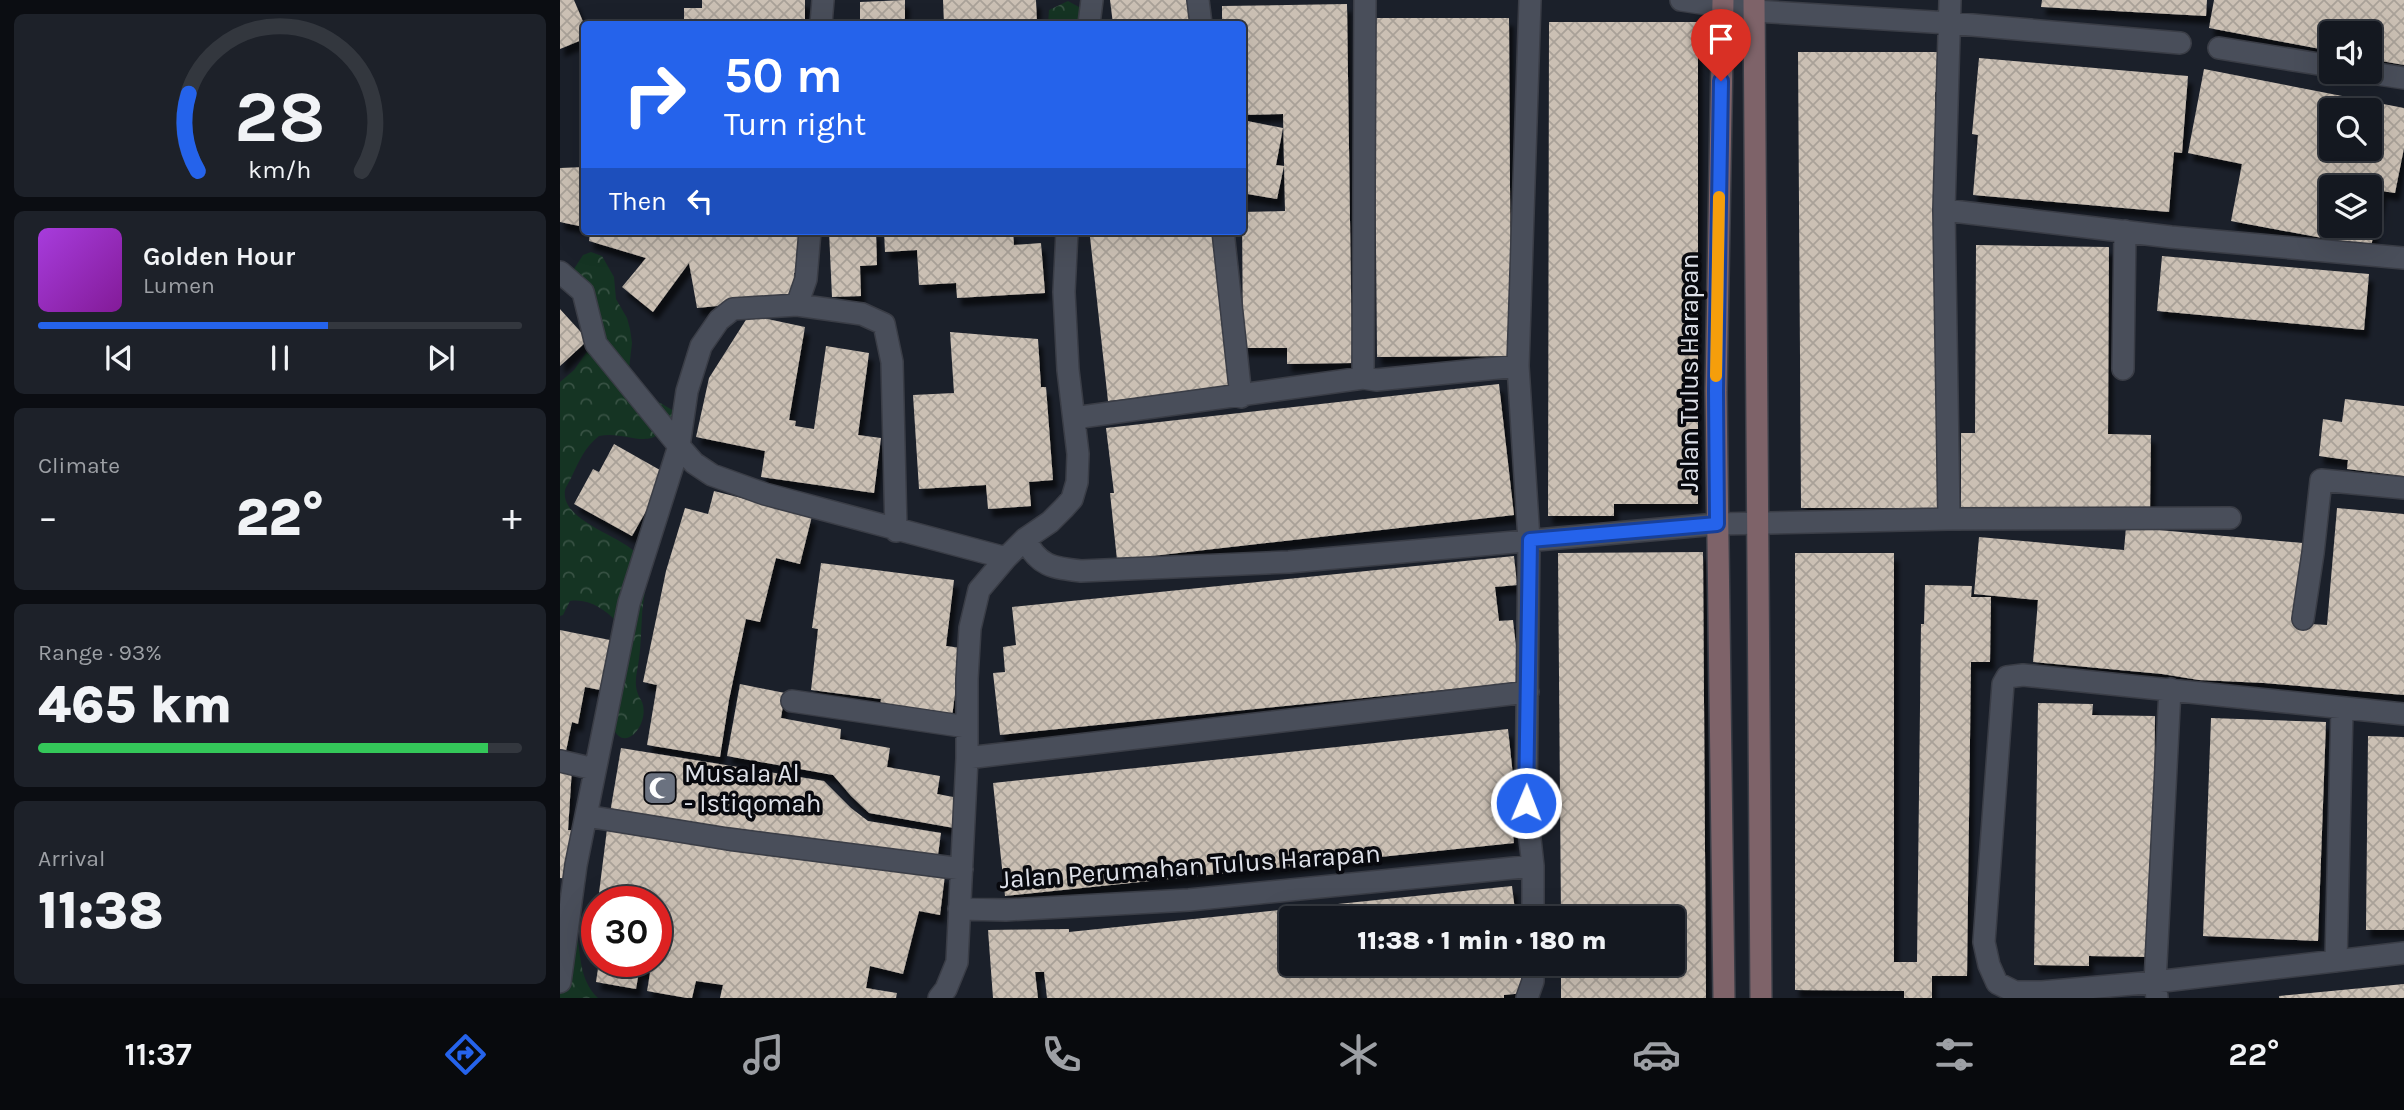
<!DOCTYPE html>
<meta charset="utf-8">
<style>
body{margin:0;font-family:Karla,sans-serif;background:#1d2129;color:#f1f3f6;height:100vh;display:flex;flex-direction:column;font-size:26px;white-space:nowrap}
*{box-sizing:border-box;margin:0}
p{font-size:23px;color:#9da0a5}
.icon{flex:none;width:38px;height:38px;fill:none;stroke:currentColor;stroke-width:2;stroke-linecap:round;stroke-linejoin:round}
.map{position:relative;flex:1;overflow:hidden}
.drawer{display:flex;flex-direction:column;gap:14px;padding:14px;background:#0b0d12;width:560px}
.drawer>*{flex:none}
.banner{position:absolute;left:21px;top:21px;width:665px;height:214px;border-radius:7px;box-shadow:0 7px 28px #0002,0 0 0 2px #33373e;background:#2563eb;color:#fff;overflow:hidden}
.tools{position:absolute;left:1759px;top:21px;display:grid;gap:14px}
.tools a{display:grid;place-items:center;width:63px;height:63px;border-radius:7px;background:#141820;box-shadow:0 7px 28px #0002,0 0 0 2px #33373e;font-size:35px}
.speed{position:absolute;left:21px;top:886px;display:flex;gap:14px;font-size:35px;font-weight:700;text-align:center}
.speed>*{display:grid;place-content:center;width:91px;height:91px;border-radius:50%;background:#141820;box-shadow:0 7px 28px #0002,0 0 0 2px #33373e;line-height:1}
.speed .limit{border:10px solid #d22;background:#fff;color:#111}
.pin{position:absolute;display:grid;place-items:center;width:60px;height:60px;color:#fff;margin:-72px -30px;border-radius:50% 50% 50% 0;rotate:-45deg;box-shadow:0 0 7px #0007}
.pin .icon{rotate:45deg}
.me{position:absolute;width:77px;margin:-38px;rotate:1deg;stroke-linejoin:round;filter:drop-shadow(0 0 5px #0008)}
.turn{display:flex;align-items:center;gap:24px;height:147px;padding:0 28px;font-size:32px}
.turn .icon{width:91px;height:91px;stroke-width:2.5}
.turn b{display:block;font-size:49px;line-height:60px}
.then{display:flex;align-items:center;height:66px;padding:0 28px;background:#0003;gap:14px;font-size:26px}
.big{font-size:52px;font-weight:800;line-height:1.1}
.drawer .widget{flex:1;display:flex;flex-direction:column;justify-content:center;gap:10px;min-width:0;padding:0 24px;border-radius:10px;background:#1d2129}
.drawer .dial{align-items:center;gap:0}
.dial svg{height:182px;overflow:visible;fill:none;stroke:#33373e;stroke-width:7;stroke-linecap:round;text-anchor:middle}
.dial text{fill:#f1f3f6;stroke:none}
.song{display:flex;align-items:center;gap:21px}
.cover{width:84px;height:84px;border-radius:10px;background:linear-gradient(135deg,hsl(280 70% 55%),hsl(290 70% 35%))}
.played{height:7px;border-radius:4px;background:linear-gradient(90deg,#2563eb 60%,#33373e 60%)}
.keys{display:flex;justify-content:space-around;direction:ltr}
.heat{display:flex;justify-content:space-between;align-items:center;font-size:38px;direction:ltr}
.charge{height:10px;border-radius:5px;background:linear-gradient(90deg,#34c759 93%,#33373e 0)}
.trip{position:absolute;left:719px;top:906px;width:406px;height:70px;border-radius:7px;background:#141820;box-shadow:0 7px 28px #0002,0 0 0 2px #33373e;font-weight:800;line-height:70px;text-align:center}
.tabs{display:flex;height:112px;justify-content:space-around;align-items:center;background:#080a0d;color:#9da0a5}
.tabs .icon{width:49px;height:49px}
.tabs .current{color:#2563eb}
.tabs b{font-size:32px;color:#f1f3f6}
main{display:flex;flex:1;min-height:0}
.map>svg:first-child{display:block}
.forest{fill:url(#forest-crowns)}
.building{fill:url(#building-cross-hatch);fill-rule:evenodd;filter:url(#shadow)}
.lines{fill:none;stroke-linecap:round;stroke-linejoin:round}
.street-casing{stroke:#3a3d46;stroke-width:24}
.secondary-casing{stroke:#3a3d46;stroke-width:24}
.street{stroke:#494e5a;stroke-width:21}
.secondary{stroke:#7e6369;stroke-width:21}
.route-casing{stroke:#184099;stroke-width:18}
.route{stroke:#2563eb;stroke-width:12}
.slow{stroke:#f59e0b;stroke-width:12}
.labels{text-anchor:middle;stroke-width:7;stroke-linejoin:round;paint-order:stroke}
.street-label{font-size:26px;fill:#dee1e9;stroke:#08090e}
.poi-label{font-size:26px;fill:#dee1e9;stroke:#08090e;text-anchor:start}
</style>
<main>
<section class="drawer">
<div class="widget dial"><svg viewBox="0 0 100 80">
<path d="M14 69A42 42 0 1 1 86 69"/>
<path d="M14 69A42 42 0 0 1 10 35" stroke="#2563eb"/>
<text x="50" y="56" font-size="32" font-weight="700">28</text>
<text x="50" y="72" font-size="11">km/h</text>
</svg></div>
<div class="widget">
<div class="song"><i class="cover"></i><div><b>Golden Hour</b><p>Lumen</p></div></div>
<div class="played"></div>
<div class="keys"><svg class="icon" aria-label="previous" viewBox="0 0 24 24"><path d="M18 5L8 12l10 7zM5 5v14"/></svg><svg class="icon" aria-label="pause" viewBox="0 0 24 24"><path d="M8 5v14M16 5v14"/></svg><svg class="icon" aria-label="next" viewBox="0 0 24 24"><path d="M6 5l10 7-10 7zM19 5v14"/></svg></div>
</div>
<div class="widget"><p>Climate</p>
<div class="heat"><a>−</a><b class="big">22°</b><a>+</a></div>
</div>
<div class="widget"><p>Range · 93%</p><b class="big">465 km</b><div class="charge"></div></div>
<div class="widget"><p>Arrival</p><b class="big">11:38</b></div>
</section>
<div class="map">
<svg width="1844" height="998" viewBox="0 0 1844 998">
<defs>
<pattern id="forest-crowns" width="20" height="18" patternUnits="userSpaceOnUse" patternTransform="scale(1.75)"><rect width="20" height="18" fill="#153423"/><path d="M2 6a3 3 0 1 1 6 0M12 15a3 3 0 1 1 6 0" fill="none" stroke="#375143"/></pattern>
<pattern id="building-cross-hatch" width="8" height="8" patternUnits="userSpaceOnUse" patternTransform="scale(1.75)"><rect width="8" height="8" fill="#cbc0b4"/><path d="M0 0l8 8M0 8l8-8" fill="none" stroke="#a9a198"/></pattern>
<filter id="shadow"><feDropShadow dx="4.5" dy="8" stdDeviation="2" flood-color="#0009"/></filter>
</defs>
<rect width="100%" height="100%" fill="#1b202a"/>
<path class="forest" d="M508 1 528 12 530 24H488L489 10Z
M31 252 42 256 54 277 56 299 67 318 70 329 72 343 69 369 90 397 114 411C96 459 70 429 39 436 25 447 19 461 12 476 10 481 6 486 5 490 0 523 69 537 80 558 91 579 83 595 82 616 81 631 81 644 79 659 77 675 72 685 81 700 92 720 66 756 53 728L57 622C45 609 28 598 10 601L3 615 0 616V382L14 370 33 343 12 272 23 255Z
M0 897C6 904 13 917 15 926 22 951 17 978 38 998H0Z"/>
<path class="building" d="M0 0H14L24 24V39L0 49Z
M142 0H245V21H252V24H124V8H142Z
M345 0V24H300V2Z
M383 0H476L477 24H384Z
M550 0H628L631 24H553Z
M1482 0H1647L1646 16 1481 7Z
M1654 0H1844V65L1810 59V33H1771V51L1649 28Z
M787 4 792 363 727 364V348H683L682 212 725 211 723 114 682 115V24H662V6Z
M814 18H949L951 356 817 357Z
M989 22H1138V504H1054V516H988Z
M1238 52H1382V93L1375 92 1377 508H1241Z
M1419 58 1628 76 1622 153 1614 152 1609 212 1413 195 1418 135 1412 134Z
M1644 69 1844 108V148L1835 193 1822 191 1811 247 1671 221 1682 164 1628 153ZM1771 110H1810V149H1771ZM1771 187H1810V226H1771Z
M682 120 723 128 716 165 724 166 717 199 682 193Z
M24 167V227L0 222V168Z
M30 231H225L226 237 239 236 242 272 234 273 237 298 137 308 129 263 93 312 62 287 86 258 29 241Z
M269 231H316L317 265 300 266 301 296 272 297Z
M324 231H453L454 245 481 243 485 293 397 298 396 283 359 285 357 250 325 252Z
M542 231H654L672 387 548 401 530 237 543 235Z
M1416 245 1549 247 1548 434 1591 435 1590 514 1401 512V433H1415Z
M1602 256 1809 274 1804 330 1597 311Z
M0 309 28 340 0 366Z
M189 315 245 327 229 420 236 421 235 426 254 429 266 346 309 353 298 435 321 438 314 493 201 477 205 451 136 437 149 378Z
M390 332 478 339 481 387H486L493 480 469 482 471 506 428 509 426 485 359 489 353 395 394 393Z
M939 384 954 515 557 560 550 493H554L546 428Z
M1785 399 1844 406V476L1787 469 1788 460 1759 456 1763 419 1782 422Z
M54 444 107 474 72 536 14 504 33 469 39 472Z
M154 491 252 516 240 564 216 558 200 622 186 619 169 700 160 757 87 745 97 685 83 682 106 571 125 508 148 514Z
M1777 508 1844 514V695L1704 683 1639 680 1602 674 1473 662 1478 600 1414 594 1419 537 1564 550 1566 527 1743 543 1736 623 1767 625Z
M1143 552 1146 998H1001V964H1113V919H1001L998 553Z
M1235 553H1334V962H1357L1361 624H1364L1365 585 1412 586 1411 597H1431L1430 662H1411L1407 976H1372V998H1344V991L1235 990Z
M954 556 957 585 935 587 939 621 953 620 960 682 440 735 433 673 445 672 443 647 456 645 452 607Z
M261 563 394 580 386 646 401 648 392 717 320 707 321 699 251 690 258 629 252 628Z
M0 630 50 640 40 690 25 687 18 724 12 722 6 751 0 749Z
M180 684 225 693 221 718 281 729 280 739 330 748 327 767 380 776 377 794 399 798 394 828 309 813 291 796 273 775 167 756Z
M1478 703 1533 704 1532 715 1595 716 1592 957 1529 956V966L1474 965Z
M1651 718 1766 722 1758 941 1643 936Z
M948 729 954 785H948L954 843 445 896 433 783Z
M1808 736 1844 737V930H1806Z
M61 748 264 781 291 808 308 821 381 833 377 862 50 813Z
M0 767 12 768 8 830H16L13 879 0 878Z
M47 829 385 875 380 915 359 911 343 974 310 966 306 988 337 993 336 998H160L163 985 136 981 132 998H127L87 991 90 973 79 971 76 989 36 982 39 961H96V901H38Z
M952 886 956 919H732V964H960L964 993 944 995V998H487L484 972H475L478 998H433L428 930 509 929V932Z
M1844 984V998H1719V996Z"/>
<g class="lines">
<g class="street-casing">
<path id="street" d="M638 0 641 24
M970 0 958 366 969 540 966 803 973 866V919
M1121 0 1194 11 1389 23 1620 43
M261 24 263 0
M529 24 532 0
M1659 48 1771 66
M1804 72 1844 78
M1384 210 1611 237 1844 258
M663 231 681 397
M0 272 23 292 36 344 119 446 134 463 152 475 205 494 446 558
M237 305 302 314 324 324 332 362 336 531
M1563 369 1565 231
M803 378 805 0
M514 418 803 378 816 380 958 366
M1389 519 1384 210 1390 0
M465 539C478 566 493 568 521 571L729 562 1157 524 1389 519 1670 518
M1743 619 1753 553 1761 480 1844 488
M232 701 407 727
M1844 714 1463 675 1447 677 1443 684 1424 942 1429 965 1437 983 1455 992H1482L1595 982 1844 953
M407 758 968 692
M0 761 34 769
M26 816 168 839 402 869
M399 909 446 910 629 900 973 866
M1776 961 1782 708
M0 982 16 865 69 603 119 446 127 391 141 346 159 320 173 309 237 305 246 279 250 231
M379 998 386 989 397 962 407 758V679L410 628 419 590 446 558 465 539 490 522 504 508 512 499 517 482 518 454 508 370 504 292 507 231
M967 998 973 981V964
M1597 998 1595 982 1610 689"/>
</g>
<g class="secondary-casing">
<path id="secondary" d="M1163 0 1156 391 1164 998
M1194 0 1201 998"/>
</g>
<use href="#street" class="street"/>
<use href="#secondary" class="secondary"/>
</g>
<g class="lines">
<g class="route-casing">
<path id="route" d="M966 803 970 540 1157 524 1156 391 1161 81"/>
</g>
<use href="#route" class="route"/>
<path class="slow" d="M1156 376 1159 197"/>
</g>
<defs>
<g id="mosque-square" transform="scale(1.75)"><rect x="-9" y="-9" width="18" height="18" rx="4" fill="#6b7280" stroke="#08090e"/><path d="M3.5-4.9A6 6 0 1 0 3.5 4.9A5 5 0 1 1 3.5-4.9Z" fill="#fff"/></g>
</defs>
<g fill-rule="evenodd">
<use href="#mosque-square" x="100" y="788"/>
</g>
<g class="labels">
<g class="street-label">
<text transform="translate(1129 373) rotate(-90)" y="9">Jalan Tulus Harapan</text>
<text transform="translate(630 866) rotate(-4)" y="9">Jalan Perumahan Tulus Harapan</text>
</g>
<g class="poi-label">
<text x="124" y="782">Musala Al<tspan x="124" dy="30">- Istiqomah</tspan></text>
</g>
</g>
</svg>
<div class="tools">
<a><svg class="icon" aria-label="sound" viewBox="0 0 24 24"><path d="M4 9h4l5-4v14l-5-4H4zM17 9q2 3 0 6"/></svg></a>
<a><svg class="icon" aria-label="search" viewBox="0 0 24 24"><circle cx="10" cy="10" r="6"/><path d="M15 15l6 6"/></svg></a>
<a><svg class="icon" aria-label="layers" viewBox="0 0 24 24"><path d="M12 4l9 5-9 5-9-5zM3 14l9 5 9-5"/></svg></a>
</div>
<div class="speed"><div class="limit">30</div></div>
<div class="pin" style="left:1161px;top:81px;background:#d93025"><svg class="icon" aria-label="arrive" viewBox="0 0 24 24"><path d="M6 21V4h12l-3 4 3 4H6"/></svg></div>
<svg class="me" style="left:966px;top:803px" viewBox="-20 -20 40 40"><circle r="17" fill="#2563eb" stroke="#fff" stroke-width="3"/><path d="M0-11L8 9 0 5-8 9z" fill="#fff"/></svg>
<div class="trip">11:38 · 1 min · 180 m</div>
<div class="banner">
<div class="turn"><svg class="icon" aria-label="right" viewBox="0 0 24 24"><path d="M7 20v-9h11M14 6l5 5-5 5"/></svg><div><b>50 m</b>Turn right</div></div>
<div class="then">Then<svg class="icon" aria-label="left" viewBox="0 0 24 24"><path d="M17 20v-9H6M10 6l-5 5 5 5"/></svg></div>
</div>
</div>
</main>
<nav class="tabs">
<b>11:37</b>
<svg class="icon current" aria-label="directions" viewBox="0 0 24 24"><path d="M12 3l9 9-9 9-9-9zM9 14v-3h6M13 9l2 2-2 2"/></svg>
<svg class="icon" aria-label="music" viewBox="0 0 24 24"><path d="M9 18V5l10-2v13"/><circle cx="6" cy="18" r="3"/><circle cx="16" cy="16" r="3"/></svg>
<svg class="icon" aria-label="phone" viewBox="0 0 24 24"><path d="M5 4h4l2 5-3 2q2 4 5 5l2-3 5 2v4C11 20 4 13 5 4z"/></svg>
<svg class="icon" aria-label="climate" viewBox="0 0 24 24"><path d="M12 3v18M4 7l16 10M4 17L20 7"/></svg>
<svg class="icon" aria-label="car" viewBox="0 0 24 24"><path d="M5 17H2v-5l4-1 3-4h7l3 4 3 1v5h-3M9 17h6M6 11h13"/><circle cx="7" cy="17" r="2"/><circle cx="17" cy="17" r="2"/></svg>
<svg class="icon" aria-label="filters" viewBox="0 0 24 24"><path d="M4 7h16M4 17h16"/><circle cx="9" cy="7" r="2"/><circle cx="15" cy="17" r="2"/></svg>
<b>22°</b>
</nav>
